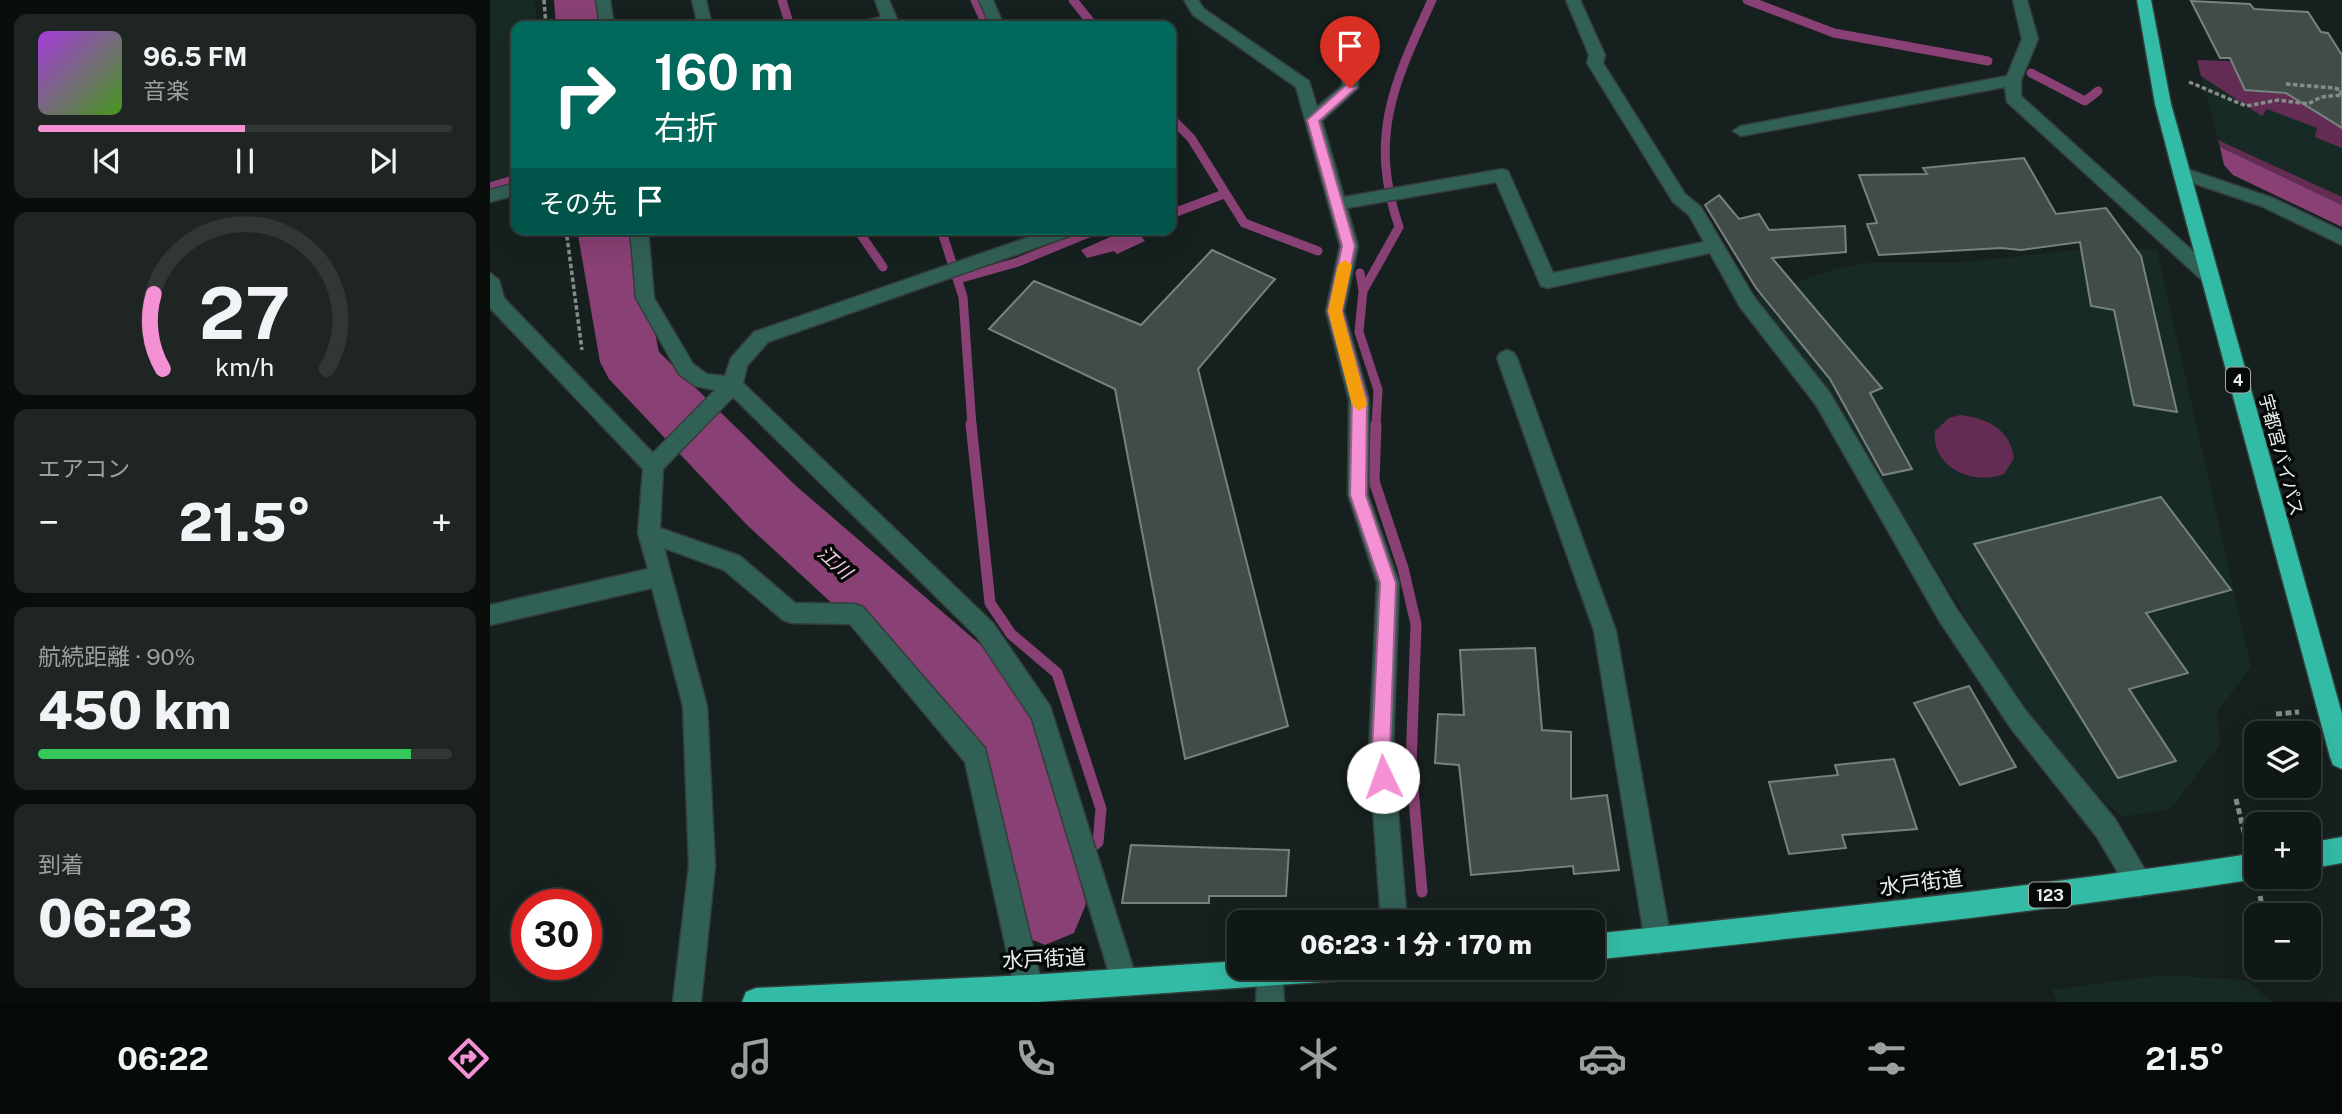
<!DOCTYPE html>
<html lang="ja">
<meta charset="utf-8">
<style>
body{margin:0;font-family:"Public Sans","Noto Sans JP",sans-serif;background:#1e2523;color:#f1f3f6;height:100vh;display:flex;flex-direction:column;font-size:26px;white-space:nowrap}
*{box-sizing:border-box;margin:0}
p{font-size:23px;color:#9ca0a1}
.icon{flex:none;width:38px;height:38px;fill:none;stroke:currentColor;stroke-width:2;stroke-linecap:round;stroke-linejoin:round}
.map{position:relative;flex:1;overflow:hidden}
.details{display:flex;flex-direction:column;gap:14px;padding:14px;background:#090d0c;width:490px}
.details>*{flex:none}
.top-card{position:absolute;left:21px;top:21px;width:665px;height:214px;border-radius:14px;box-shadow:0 7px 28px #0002,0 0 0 2px #303735;background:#00695c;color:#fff;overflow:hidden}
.tools{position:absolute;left:1754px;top:721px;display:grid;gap:14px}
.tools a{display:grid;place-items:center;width:77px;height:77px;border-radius:14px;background:#101816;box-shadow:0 7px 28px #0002,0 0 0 2px #303735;font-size:35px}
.speed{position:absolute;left:21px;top:889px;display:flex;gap:14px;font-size:35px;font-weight:700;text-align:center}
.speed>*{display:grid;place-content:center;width:91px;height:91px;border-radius:50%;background:#101816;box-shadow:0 7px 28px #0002,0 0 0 2px #303735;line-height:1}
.speed .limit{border:10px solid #d22;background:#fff;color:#111}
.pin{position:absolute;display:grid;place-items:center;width:60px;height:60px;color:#fff;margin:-72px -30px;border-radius:50% 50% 50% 0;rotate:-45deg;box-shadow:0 0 7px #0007}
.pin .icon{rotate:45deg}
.me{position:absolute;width:77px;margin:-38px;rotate:357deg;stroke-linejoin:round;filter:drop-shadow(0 0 5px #0008)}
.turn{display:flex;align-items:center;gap:24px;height:147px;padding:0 28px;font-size:32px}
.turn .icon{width:91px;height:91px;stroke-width:2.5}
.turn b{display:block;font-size:49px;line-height:60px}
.then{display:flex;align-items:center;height:66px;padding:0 28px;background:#0003;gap:14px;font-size:26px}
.big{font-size:52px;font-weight:800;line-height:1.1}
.details .widget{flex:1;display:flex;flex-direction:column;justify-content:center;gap:10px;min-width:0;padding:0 24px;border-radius:14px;background:#1e2523}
.details .dial{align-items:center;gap:0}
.dial svg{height:182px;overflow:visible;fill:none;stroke:#303735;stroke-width:7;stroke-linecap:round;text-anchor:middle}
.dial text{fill:#f1f3f6;stroke:none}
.song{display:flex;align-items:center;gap:21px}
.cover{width:84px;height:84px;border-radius:10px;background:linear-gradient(135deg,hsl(280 70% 55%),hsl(100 70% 35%))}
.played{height:7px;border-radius:4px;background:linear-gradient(90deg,#f491d4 50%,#303735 50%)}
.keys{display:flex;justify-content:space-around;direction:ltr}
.heat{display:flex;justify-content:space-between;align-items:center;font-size:38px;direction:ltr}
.charge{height:10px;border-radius:5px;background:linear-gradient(90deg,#34c759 90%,#303735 0)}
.trip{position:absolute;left:737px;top:910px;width:378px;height:70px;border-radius:14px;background:#101816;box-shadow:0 7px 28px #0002,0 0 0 2px #303735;font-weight:800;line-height:70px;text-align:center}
.tabs{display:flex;height:112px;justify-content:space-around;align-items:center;background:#060a09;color:#9ca0a1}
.tabs .icon{width:49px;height:49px}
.tabs .active{color:#f491d4}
.tabs b{font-size:32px;color:#f1f3f6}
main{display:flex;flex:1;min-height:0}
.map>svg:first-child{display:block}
.built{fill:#182a26}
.green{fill:#632d53}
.water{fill:#894074}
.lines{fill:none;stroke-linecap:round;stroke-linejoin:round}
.stream-far1{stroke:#894074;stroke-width:9}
.stream{stroke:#894074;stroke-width:11}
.river{fill:#894074;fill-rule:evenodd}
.building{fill:#414c49;stroke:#76827f;stroke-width:2}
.street-casing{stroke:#343d3b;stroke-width:3}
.highway-casing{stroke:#343d3b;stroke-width:3}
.path-far1{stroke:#858c8a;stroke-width:3.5;stroke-dasharray:4.5 2.5;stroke-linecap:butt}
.path{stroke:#858c8a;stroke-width:5;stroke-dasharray:6 3.5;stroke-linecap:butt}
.street{fill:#316056;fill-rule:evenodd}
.highway{fill:#33bca5;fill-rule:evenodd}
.route{fill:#f491d4;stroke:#9f5e8a;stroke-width:2}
.slow{fill:#f59e0b}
.labels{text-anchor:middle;stroke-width:7;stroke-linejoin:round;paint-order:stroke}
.shield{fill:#050908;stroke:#a5aaa8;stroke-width:2}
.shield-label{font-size:16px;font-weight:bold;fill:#e9efed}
.street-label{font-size:18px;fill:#e9efed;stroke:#050908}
.water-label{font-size:19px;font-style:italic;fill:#f8cde8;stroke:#050908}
.near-street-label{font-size:21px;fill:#e9efed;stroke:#050908}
</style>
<main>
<section class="details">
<div class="widget">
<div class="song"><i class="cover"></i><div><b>96.5 FM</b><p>音楽</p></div></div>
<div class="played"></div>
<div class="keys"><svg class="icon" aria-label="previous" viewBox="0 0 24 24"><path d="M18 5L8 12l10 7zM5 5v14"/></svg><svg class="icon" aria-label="pause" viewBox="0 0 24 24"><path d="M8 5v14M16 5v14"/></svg><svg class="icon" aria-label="next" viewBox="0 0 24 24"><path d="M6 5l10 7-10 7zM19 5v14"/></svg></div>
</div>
<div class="widget dial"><svg viewBox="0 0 100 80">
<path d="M14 69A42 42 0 1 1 86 69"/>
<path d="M14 69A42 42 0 0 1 10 36" stroke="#f491d4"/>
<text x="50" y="56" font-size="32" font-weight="700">27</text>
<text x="50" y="72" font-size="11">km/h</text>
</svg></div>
<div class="widget"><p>エアコン</p>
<div class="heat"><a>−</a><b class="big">21.5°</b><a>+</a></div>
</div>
<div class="widget"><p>航続距離 · 90%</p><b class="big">450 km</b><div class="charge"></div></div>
<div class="widget"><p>到着</p><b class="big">06:23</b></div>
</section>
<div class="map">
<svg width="1852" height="1002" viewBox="0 0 1852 1002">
<rect width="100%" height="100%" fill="#16201e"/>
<path class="built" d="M0 0H45L47 26H26V180L0 187Z
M1707 60 1852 66V205L1730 147Z
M1622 246 1667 250 1761 667 1727 712 1730 744 1681 809 1632 817 1610 798 1537 710 1489 639 1344 401 1263 296 1348 268 1377 263H1468Z
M1671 975 1757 980 1782 1002H1568L1562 990Z"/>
<path class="green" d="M1707 60 1742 61 1756 90 1800 93 1852 78 1831 115 1852 128V148L1825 137 1827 128 1777 109 1772 116 1711 76Z
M1728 140 1852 197V205L1730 147Z
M1470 415C1497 418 1520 429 1524 458L1514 474C1483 486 1441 468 1445 431L1459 418Z"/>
<path class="water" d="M1730 147 1852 205V227L1743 175 1734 165Z
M638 229H645L655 241 627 254 624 251 597 258 591 250Z"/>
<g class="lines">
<path class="stream-far1" d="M292 0 300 26
M485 0 497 26
M583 0 604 26
M1257 0 1344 33 1498 61
M1541 73 1595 101 1608 91
M681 118 701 138 754 223 828 251
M0 187 26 179
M681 214 734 194
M367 229 393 267
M451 229 473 297 482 426
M870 273 873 291 869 332 888 390 886 426
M468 279 528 262 608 229
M873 291 909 227C878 136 904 83 942 0"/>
<path class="stream" d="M481 424 500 603 521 634 567 673 611 809 608 842 552 889
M886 424 884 481 913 568 926 624 921 765 932 892"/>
<path class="river" d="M64 0H110L114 26H66Z
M87 229H143L169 352 305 485 535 683 546 708 596 904 584 933 555 945 526 933 514 904 476 727 257 525 119 379 110 362Z"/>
</g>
<path class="building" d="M1701 1 1760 4 1764 9 1818 12 1831 32 1838 33 1852 55V128L1796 93 1755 90 1740 58H1730Z
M1534 158 1566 214 1616 208 1651 256 1687 412 1644 405 1624 310 1601 306 1590 242 1531 250 1511 248 1389 255 1377 224 1387 223 1369 175 1437 174 1433 168Z
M1229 195 1249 219 1269 214 1279 230 1355 226 1356 252 1282 258 1392 388 1380 393 1422 469 1393 475 1340 379 1266 288 1215 205Z
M722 250 785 279 708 369 798 726 695 759 625 389 499 329 544 281 651 325Z
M1671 497 1741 590 1656 613 1698 673 1639 689 1686 761 1628 778 1484 544Z
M1045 648 1052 730 1081 732V799L1117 795 1129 870 1084 874 1083 866 981 875 969 765 945 763 948 714 974 715 970 650Z
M1479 686 1526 767 1470 785 1424 703Z
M1404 759 1427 829 1352 835 1356 848 1299 854 1279 782 1348 775 1345 765Z
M641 845 799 850 796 896H719V903H632Z"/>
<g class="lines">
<g class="street-casing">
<path id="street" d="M106 0H120L124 26H110Z
M202 0H216L222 26H208Z
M385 0H399L407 19 404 22 365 26 367 23 391 17Z
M489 0H503L514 26H500Z
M694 0H708L714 9 819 81 827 107 852 86 856 35 864 30 869 32 868 88 832 121 854 197 1012 169 1018 171 1063 273 1214 242 1199 215 1183 202 1097 63 1099 55 1076 0H1090L1115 55 1113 63 1195 194 1211 207 1264 297 1340 393 1466 608 1536 711 1625 819 1658 875 1662 884 1658 893 1649 897 1640 893 1607 837 1520 727 1450 622 1326 405 1250 307 1220 253 1057 288 1051 286 1006 182 857 208 868 246 854 311 879 400 878 495 909 583 903 751 917 922H891L879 751 887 583 858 495 859 400 836 311 850 246 806 87 703 15Z
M1523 0H1537L1548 39 1531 80V96L1726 272 1729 277 1726 282H1714L1517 102 1515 87 1251 136 1243 131 1251 126 1517 76 1532 39Z
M1691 167 1783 198 1852 231V245L1771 206 1685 177 1683 173Z
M26 183V195L0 202V190Z
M140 229H158L164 298 203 364 217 374 235 376 241 358 264 332 562 229H591L588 233 278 342 257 366 253 383 503 623 560 706 648 983 645 993 635 996 625 993 542 719 487 637 243 397 173 469 170 528 250 556 305 603 365 604 373 607 495 748 553 989 549 999 540 1002 529 999 525 989 475 762 360 624 301 623 293 620 234 570 174 548 217 706 225 866 211 1002H183L199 866 193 706 162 588 0 625V605L158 569 148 533 153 469 0 308V273L9 280 14 298 163 453 225 390 205 386 189 374 146 298Z
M1017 350 1024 353 1027 358 1126 631 1181 941 1177 950 1168 954 1159 950 1155 941 1104 631 1007 358 1010 353Z
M768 968H792L794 1002H766Z"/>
</g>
<g class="highway-casing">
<path id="highway" d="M1647 0H1661L1681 104 1852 714V769L1843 765 1840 757 1683 173 1665 104Z
M1852 837V863L1818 869V843Z
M1766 853V877H1771L1766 879C1546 913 1324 936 1102 960V934C1324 910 1546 887 1766 853Z
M749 961V968H858L854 977 845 981 547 1002H252L256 992 266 988 539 975Z"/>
</g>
<path class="path-far1" d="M54 0 56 26
M1699 82 1756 106 1788 100 1818 104 1831 97 1852 95
M1796 84 1844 88 1851 90V95
M76 229 92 350"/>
<path class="path" d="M1786 714 1809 712
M1746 799 1755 836
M1770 896 1774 915"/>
<use href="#street" class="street"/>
<use href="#highway" class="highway"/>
</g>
<path class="route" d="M856 85 866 88 829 121 865 246 852 311 877 400 876 495 906 583 900 751 902 777 899 783 893 786 886 783 882 751 890 583 860 495 862 400 838 311 852 246 817 120Z"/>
<path class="slow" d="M855 260 862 265 852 311 877 405 869 411 862 405 838 311 848 265Z"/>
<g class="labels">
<g class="shield">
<rect x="1736" y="367.5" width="24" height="25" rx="5"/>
<rect x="1539" y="882.5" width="42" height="25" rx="5"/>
</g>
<g class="shield-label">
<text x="1748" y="386">4</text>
<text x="1560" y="901">123</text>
</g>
<g class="street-label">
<text transform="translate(1791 455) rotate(75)" y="6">宇都宮バイパス</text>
</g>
<g class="water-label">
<text transform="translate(345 562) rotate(42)" y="7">江川</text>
</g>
<g class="near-street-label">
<text transform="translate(1431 883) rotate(-7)" y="7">水戸街道</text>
<text transform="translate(554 959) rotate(-3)" y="7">水戸街道</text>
</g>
</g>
</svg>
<div class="tools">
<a><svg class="icon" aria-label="layers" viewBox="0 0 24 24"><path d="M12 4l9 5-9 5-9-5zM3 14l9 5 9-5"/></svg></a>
<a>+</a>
<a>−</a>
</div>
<div class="speed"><div class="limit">30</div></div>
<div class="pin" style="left:860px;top:88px;background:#d93025"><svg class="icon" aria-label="arrive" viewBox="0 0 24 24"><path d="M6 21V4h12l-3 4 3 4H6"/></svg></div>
<svg class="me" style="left:893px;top:777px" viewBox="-20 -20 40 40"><circle r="19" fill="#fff"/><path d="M0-13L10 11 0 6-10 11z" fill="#f491d4"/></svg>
<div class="trip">06:23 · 1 分 · 170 m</div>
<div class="top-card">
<div class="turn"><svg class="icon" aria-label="right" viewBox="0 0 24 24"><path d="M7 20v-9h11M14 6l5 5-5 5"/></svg><div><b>160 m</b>右折</div></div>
<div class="then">その先<svg class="icon" aria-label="arrive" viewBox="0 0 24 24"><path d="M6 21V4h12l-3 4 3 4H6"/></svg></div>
</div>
</div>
</main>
<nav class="tabs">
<b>06:22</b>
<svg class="icon active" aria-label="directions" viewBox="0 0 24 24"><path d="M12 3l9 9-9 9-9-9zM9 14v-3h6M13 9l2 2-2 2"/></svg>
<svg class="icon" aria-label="music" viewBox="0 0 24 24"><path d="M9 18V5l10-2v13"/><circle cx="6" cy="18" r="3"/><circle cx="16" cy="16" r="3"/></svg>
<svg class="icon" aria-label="phone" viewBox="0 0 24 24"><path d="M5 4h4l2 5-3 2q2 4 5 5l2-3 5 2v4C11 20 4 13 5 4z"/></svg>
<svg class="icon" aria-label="climate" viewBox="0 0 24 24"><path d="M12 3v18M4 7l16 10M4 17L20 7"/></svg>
<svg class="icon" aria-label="car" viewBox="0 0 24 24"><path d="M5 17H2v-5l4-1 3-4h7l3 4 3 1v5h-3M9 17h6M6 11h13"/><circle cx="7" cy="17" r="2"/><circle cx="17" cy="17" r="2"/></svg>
<svg class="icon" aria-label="filters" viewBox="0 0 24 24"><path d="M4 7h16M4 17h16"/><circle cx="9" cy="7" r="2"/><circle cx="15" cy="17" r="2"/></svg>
<b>21.5°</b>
</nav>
